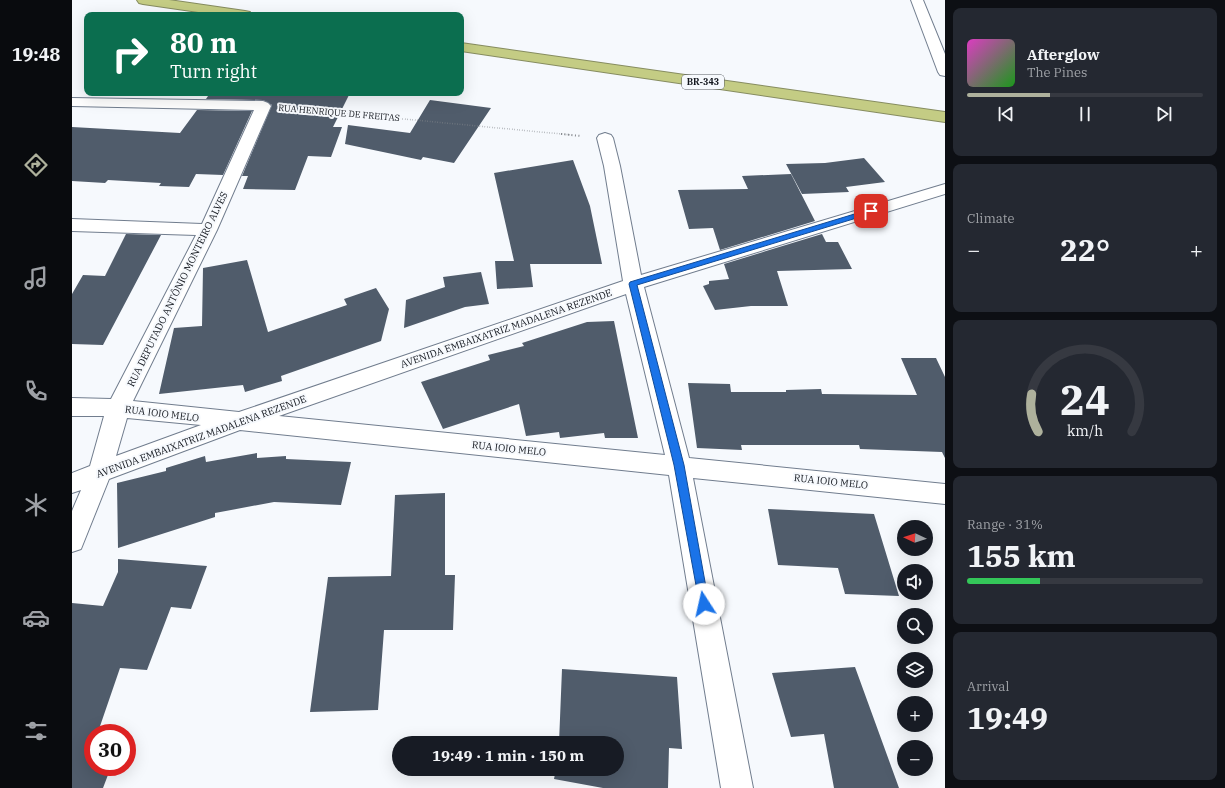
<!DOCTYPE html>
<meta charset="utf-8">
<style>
body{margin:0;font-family:"IBM Plex Serif",serif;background:#242831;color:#f1f3f6;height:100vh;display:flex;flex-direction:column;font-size:15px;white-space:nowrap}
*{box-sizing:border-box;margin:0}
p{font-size:13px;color:#9ea1a6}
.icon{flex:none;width:22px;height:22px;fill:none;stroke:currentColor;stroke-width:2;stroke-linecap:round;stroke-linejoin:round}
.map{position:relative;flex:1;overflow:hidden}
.sheet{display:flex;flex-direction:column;gap:8px;padding:8px;background:#0d0f14;width:280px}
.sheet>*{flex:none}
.hud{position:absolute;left:12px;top:12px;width:380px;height:84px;border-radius:8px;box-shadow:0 4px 16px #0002;background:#0b6e4f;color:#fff;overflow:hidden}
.needle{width:26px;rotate:274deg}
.fabs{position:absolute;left:825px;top:520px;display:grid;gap:8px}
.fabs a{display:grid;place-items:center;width:36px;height:36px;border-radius:50%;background:#171b24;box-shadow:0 4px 16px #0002;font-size:20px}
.speed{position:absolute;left:12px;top:724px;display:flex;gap:8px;font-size:20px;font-weight:700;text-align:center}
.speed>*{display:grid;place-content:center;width:52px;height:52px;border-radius:50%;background:#171b24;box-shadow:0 4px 16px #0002;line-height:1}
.speed .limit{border:6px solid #d22;background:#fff;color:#111}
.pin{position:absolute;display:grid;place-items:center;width:34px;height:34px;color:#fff;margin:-17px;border-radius:8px;box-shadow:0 2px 6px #0006}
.me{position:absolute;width:44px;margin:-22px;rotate:350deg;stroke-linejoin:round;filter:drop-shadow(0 0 3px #0008)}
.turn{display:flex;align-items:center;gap:14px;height:84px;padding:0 20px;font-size:18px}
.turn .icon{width:52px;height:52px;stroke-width:2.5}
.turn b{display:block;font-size:28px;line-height:34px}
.big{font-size:30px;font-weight:800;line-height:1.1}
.sheet .card{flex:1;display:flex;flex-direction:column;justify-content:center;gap:6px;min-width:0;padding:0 14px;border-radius:8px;background:#242831}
.sheet .dial{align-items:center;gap:0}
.dial svg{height:104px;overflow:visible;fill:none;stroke:#363941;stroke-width:7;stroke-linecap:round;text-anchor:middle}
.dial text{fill:#f1f3f6;stroke:none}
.song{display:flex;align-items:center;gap:12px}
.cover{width:48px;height:48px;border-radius:6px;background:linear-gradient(135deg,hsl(310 70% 55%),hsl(120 70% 35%))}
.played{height:4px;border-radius:2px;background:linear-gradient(90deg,#aeb19c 35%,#363941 35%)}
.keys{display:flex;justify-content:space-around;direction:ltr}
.heat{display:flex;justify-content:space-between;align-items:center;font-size:22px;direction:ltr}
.charge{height:6px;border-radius:3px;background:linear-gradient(90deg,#34c759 31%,#363941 0)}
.trip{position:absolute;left:320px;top:736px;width:232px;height:40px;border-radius:20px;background:#171b24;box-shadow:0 4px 16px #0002;font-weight:800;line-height:40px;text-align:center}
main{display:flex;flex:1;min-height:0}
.dock{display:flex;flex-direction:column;width:72px;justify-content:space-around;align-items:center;background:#090b0e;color:#9ea1a6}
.dock .icon{width:28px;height:28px}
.dock .on{color:#aeb19c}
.dock b{font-size:18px;color:#f1f3f6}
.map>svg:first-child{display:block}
.building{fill:#505c6b}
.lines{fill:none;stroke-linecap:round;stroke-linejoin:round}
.street-casing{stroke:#717d8e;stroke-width:2}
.highway-casing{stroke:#868c60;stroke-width:2}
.path-far1{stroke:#84888d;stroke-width:1.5;stroke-dasharray:0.5 2;stroke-linecap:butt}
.path{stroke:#84888d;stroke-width:2;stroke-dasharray:1 2.5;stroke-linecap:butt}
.street{fill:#fff;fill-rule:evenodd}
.highway{fill:#c4cc84;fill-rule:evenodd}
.route{fill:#1a73e8;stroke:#114b97}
.labels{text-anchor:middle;stroke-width:4;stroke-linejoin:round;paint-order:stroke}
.shield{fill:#f6f9fd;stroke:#565a60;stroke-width:1}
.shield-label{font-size:9px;font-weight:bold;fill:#12161d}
.far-street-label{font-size:9px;fill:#12161d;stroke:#f6f9fd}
.street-label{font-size:10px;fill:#12161d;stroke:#f6f9fd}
</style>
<main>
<nav class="dock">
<b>19:48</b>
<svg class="icon on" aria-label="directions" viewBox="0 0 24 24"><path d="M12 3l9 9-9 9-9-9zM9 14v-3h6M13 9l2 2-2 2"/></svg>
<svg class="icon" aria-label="music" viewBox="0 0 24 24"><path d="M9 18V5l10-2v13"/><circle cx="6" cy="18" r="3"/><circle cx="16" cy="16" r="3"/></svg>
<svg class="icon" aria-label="phone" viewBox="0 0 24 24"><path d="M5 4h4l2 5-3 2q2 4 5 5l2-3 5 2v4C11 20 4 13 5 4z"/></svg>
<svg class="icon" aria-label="climate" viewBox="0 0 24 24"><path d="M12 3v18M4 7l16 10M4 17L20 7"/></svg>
<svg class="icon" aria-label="car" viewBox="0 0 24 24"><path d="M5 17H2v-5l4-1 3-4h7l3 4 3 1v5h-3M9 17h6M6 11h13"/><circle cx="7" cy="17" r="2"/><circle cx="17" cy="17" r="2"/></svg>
<svg class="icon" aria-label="filters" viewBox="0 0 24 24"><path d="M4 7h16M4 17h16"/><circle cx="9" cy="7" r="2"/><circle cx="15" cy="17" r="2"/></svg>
</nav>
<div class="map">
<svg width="873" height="788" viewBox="0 0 873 788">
<rect width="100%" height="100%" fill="#f6f9fd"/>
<path class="building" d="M138 93H278L261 127H270L259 157 236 156 223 190 171 189 176 176H170L200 105 191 100 134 99Z
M358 100 419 108 382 163 351 157 349 160 273 144 276 125 338 133Z
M125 110 180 111 151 175 124 174 117 187 87 186 89 183 36 180 33 183 0 181V127L108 133Z
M792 158 813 182 774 187 777 192 730 194 714 164 753 163Z
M501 160 518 206 530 264H458L461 287 425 289 423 261H442L422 173Z
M719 174 743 221 648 250 641 228 617 229 606 190 676 189 670 176Z
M54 234 89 235 31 345 0 344V294L11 275 33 276Z
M750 234 754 242H766L780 269 705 271 716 306H679L643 310 631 286 637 284V281L657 279 652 264Z
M175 260 196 332 275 305 272 299 304 288 317 309 309 341 209 376 210 381 173 392 171 385 87 394 102 328 130 326 131 268Z
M409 272 417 304 393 307 332 328 334 300 373 287 371 277Z
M542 321 566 438H533L532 433 488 438 487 432 454 436 447 404 371 429 349 382 418 360 416 355 452 346 450 343 515 322Z
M829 358H864L873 377V458L870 452 788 449 787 445H669L670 450 625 448 616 383 658 384 659 392H714V390L749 389 750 394 845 395Z
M185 453V458L214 456V459L279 462 269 505 202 502 143 513V517L46 548 45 483 94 471V468L133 456 134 462Z
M373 493V575H383L381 630H312L306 710 238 712 256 577 319 576 323 495Z
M696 509 802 514 827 596 773 594 766 568 706 565Z
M46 559 135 566 119 609 99 607 75 670 48 668 26 732 36 733H21V767H39L31 788H0V603L31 606 46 572Z
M783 667 827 788H762L752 734 719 737 700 673Z
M490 669 605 677 610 749 597 748 596 788H531L482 779 484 769H545V743H487Z"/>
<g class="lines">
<g class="street-casing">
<path id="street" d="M839 0H851L873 54V76L868 75 866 72Z
M0 98 191 101 196 103 199 106 145 230 61 401 167 412 551 281 532 166 525 138 527 135 533 133 539 135 541 138 548 166 569 275 873 184V194L572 287 617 458 873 484V504L621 478 681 788H649L597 475 168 430 37 479 9 549 0 552V511L9 490 0 493V473L18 466 32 416H0V398L39 399 124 235 0 231V219L130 224 182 110 0 106ZM554 294 593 455 207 416ZM55 418 129 425 44 456Z"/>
</g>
<g class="highway-casing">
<path id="highway" d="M65 0H97L173 11 178 12 179 15H147L71 4 67 3Z
M389 43 873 112V122L389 51Z"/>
</g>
<path class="path-far1" d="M216 108 500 135"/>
<path class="path" d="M489 134 509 136"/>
<use href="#street" class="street"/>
<use href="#highway" class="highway"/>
</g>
<path class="route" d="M799 209 802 211 801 213 565 285 612 465 637 604 636 607 632 609 628 607 602 465 557 284 558 282Z"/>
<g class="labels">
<rect class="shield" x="610" y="75" width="42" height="14" rx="3"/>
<g class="shield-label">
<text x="631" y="85">BR-343</text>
</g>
<g class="far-street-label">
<text transform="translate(267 113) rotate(5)" y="3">RUA HENRIQUE DE FREITAS</text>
</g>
<g class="street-label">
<text transform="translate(105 289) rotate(-64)" y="4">RUA DEPUTADO ANTÔNIO MONTEIRO ALVES</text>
<text transform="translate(434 328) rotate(-19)" y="4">AVENIDA EMBAIXATRIZ MADALENA REZENDE</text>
<text transform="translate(90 413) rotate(7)" y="4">RUA IOIO MELO</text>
<text transform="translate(129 436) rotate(-20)" y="4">AVENIDA EMBAIXATRIZ MADALENA REZENDE</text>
<text transform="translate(437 448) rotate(6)" y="4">RUA IOIO MELO</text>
<text transform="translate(759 481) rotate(6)" y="4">RUA IOIO MELO</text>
</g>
</g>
</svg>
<div class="fabs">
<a><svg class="needle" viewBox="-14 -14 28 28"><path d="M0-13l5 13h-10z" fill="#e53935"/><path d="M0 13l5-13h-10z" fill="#9ea1a6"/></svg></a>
<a><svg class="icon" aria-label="sound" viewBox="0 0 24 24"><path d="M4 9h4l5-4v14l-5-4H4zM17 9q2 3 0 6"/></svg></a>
<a><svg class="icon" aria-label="search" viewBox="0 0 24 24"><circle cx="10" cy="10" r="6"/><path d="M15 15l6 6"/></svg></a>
<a><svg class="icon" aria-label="layers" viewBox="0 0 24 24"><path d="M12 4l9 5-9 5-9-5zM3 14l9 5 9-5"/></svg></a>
<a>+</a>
<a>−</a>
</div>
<div class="speed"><div class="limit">30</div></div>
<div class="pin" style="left:799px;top:211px;background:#d93025"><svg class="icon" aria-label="arrive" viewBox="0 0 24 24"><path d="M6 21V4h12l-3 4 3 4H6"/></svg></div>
<svg class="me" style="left:632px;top:604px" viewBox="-20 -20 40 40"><circle r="19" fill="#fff"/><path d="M0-13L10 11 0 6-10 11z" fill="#1a73e8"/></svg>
<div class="trip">19:49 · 1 min · 150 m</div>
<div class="hud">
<div class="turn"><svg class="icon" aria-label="right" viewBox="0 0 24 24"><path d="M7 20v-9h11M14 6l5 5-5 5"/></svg><div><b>80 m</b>Turn right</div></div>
</div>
</div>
<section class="sheet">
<div class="card">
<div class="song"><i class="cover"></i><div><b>Afterglow</b><p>The Pines</p></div></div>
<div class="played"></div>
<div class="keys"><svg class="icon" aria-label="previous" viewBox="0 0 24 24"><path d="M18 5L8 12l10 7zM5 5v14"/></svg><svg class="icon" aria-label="pause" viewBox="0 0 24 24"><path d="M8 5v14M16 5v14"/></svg><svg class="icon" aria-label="next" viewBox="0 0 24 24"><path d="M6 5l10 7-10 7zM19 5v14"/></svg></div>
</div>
<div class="card"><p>Climate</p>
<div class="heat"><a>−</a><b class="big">22°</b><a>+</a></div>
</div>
<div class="card dial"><svg viewBox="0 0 100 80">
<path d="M14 69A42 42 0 1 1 86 69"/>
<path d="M14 69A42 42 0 0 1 9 40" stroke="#aeb19c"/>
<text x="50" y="56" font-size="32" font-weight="700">24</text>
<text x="50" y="72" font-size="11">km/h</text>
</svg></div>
<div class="card"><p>Range · 31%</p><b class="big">155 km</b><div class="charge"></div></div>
<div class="card"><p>Arrival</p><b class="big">19:49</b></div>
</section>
</main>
